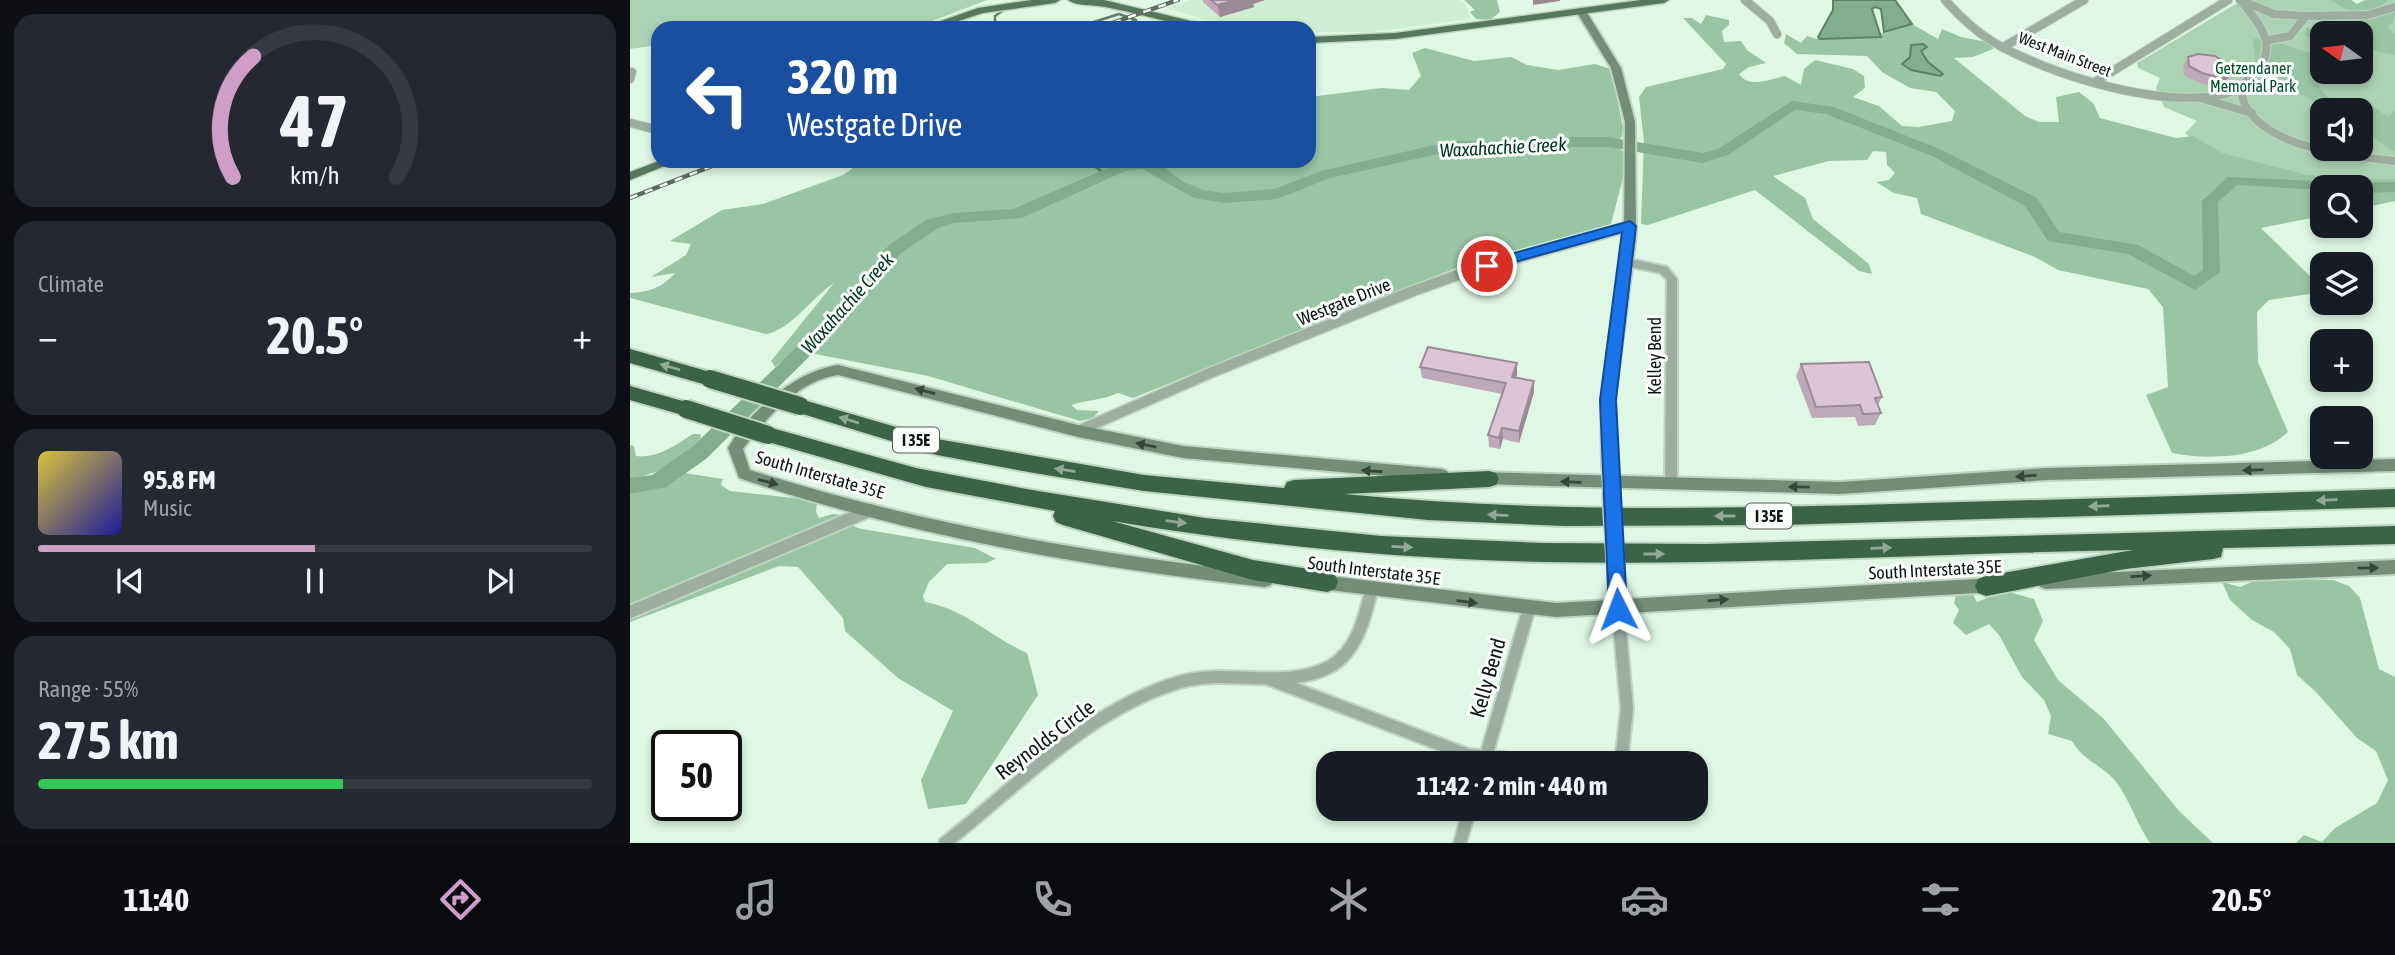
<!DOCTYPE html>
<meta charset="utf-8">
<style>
body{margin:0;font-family:"Asap Condensed",sans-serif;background:#242831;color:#f1f3f6;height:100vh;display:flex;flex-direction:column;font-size:26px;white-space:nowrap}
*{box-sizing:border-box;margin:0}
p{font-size:23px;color:#9ea1a6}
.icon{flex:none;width:38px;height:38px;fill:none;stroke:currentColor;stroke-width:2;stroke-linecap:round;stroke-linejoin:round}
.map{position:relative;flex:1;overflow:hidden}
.drawer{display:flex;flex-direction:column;gap:14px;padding:14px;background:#0d0f14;width:630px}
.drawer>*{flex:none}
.top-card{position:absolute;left:21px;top:21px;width:665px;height:147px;border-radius:21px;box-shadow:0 4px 10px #0003;background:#1a4fa0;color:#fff;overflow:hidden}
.needle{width:46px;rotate:284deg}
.tools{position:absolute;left:1680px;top:21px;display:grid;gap:14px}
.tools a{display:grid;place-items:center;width:63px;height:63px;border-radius:14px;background:#171b24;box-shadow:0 4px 10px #0003;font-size:35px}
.speed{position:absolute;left:21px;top:730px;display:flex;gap:14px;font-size:35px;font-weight:700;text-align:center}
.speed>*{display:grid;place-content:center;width:91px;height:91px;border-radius:50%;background:#171b24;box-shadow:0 4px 10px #0003;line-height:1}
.speed .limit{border:4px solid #111;border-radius:10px;background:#fff;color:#111}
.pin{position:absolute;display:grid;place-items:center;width:60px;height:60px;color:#fff;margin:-30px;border:4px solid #fff;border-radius:50%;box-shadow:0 2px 7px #0007}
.me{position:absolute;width:77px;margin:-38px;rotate:357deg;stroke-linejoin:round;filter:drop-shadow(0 0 5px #0008)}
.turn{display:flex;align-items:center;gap:24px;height:147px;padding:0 21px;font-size:32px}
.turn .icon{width:91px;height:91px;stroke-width:2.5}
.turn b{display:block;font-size:49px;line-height:60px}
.big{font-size:52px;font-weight:700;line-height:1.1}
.drawer .widget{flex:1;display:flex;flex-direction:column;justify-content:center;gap:10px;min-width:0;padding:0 24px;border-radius:21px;background:#242831}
.drawer .dial{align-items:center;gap:0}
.dial svg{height:182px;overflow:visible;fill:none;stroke:#363941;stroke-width:7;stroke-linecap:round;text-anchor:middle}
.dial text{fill:#f1f3f6;stroke:none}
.song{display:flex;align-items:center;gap:21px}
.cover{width:84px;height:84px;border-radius:10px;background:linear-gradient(135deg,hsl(50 70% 55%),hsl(240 70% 35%))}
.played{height:7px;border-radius:4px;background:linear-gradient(90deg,#cf9dc7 50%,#363941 50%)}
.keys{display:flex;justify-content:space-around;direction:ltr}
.heat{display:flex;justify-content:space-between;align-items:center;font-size:38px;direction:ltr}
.charge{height:10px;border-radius:5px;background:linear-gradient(90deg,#34c759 55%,#363941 0)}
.trip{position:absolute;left:686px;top:751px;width:392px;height:70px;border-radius:21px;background:#171b24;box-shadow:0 4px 10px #0003;font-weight:700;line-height:70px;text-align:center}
.tab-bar{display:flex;height:112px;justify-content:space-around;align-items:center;background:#090b0e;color:#9ea1a6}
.tab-bar .icon{width:49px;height:49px}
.tab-bar .active{color:#cf9dc7}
.tab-bar b{font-size:32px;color:#f1f3f6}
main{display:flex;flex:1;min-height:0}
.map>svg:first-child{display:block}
.built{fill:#ceeed6}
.green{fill:#acd2b6;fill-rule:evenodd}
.forest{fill:#99c5a5}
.water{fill:#82ad8e;stroke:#5f8068;stroke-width:2}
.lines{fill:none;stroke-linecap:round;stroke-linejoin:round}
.stream{stroke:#5f8068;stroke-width:2.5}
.river{fill:#82ad8e;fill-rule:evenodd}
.minor-far2-casing{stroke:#bdd4c3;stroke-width:10}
.minor-far1-casing{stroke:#bdd4c3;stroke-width:13}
.minor-casing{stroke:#bdd4c3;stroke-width:16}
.tertiary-casing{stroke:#bdd4c3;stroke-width:4}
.secondary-casing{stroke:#bdd4c3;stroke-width:4}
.primary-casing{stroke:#bdd4c3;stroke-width:3}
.motorway-casing{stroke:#bdd4c3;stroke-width:4}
.minor-far2{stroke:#9baea0;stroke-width:8}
.minor-far1{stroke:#9baea0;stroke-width:10}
.minor{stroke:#9baea0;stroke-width:12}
.tertiary{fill:#9baea0;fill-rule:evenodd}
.secondary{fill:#728e79;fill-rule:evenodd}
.primary{fill:#54775e;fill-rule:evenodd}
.motorway{fill:#3a6347;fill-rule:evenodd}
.rail-casing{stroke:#5d6c61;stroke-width:4.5}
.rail{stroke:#fafffb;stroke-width:2.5;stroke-dasharray:8;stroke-linecap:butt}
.secondary-bridge-far1-casing{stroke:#bdd4c3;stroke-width:17;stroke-linecap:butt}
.secondary-bridge-casing{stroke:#bdd4c3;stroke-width:20;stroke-linecap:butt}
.motorway-bridge-casing{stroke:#bdd4c3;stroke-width:22;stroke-linecap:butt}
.secondary-bridge-far1{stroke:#728e79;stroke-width:13}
.secondary-bridge{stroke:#728e79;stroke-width:17}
.motorway-bridge{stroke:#3a6347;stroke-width:18}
.wall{fill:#bfa9b8}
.shaded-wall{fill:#9b8a96}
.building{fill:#dec5d6;stroke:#9b8a96;stroke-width:2}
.oneway{fill:#90a998}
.oneway2{fill:#35463a}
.route{fill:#1a73e8;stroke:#114b97;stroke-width:2}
.labels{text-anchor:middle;stroke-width:6;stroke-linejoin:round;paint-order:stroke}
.far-street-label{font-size:16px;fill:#0d1610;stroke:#fafffb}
.far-park-label{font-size:16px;fill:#004d25;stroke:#fafffb}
.shield{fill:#fafffb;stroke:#545c56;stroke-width:2}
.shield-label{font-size:16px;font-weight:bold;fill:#0d1610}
.street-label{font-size:18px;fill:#0d1610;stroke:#fafffb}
.water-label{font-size:19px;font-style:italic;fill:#003517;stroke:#fafffb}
.near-street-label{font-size:21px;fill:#0d1610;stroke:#fafffb}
</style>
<main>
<section class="drawer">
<div class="widget dial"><svg viewBox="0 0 100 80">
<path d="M14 69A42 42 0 1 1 86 69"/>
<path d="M14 69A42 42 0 0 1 23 16" stroke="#cf9dc7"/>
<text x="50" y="56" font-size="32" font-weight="700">47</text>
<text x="50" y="72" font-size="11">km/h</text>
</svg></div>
<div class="widget"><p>Climate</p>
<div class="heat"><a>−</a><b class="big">20.5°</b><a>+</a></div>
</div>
<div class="widget">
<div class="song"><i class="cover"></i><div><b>95.8 FM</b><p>Music</p></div></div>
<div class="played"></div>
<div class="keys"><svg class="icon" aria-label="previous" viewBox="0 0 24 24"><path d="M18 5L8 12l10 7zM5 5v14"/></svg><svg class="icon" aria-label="pause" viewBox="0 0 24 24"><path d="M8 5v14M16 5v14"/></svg><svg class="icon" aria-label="next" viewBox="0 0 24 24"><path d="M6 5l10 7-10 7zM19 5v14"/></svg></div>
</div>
<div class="widget"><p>Range · 55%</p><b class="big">275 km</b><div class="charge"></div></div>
</section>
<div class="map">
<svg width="1765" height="843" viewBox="0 0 1765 843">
<rect width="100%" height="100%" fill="#dff8e5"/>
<path class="built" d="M561 0H828L835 3 841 19 740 32H679V28H619L589 23 536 8Z"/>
<path class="green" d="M0 0H357L284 28H184L173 21 132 28H28V45L0 49Z
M1623 0H1708L1728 12 1745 0H1765V201L1731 208V187H1692V216L1587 161 1555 133 1567 121 1534 107 1526 88 1530 78 1508 68 1507 63 1604 5ZM1692 33H1731V72H1692ZM1692 110H1731V149H1692Z"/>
<path class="forest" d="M834 0H867L870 12 860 20 846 19 840 12 845 10Z
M1700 0H1721L1727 4 1735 0H1758L1745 11H1765L1763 23 1757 26 1765 34V55L1731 48V33H1692V42L1676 36V28L1684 29 1685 26 1723 27 1727 16Z
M1076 15 1099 20V25L1092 31 1094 42 1111 41 1117 50 1136 63 1119 67 1109 74C1119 89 1140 79 1155 76L1171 85 1174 69 1185 60 1223 69 1234 76 1235 88 1223 97 1249 106 1272 126 1289 127 1322 121 1325 111 1306 92 1280 88 1252 72 1237 56 1167 54 1154 43 1156 34 1171 43 1177 36 1187 39 1246 38 1254 32 1282 24 1308 39 1312 29 1331 37 1362 43 1363 49 1343 57 1324 58 1395 116 1409 122H1429L1426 97 1449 92 1463 103 1470 118 1546 138 1563 136 1592 153 1677 175 1734 180 1765 179V201L1731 208V187H1692V216L1631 228 1692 288V292L1639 300 1627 312 1628 362 1658 432C1630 459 1579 460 1542 453L1516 395 1538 387 1533 307 1518 289 1428 270 1405 257 1291 214 1287 198 1264 193 1246 182 1259 180 1265 173 1257 165 1256 152 1243 151 1237 160 1199 161 1143 176 1175 198 1183 219 1239 264 1242 274 1229 271 1125 190 1018 225 1011 224 1014 142 1009 97 1016 87 1093 69 1096 64 1053 18H1062L1071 24Z
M1623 39C1648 39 1669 52 1692 56V71L1686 73C1686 93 1703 100 1717 110H1692L1691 126 1685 118 1688 108 1684 101 1660 88 1664 82 1656 81 1626 63Z
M795 48 844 61 881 57 897 65 928 70 965 64 981 69 993 127 992 137 983 144 995 153 994 174 981 224 836 264 503 398 488 393C472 400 458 400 441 405L447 410 469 411 463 418 450 421 298 376 185 354 182 349 234 299 243 279 197 325 145 367 141 361 204 283C181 298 161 330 136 334L0 298V293C19 292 32 288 45 273L21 277 56 255 61 244 40 241 92 210 133 204 213 175 233 161H679V97L752 88 779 90 791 76 782 53Z
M1743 107 1759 117 1765 110V152L1731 130 1734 116Z
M63 434H70L71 438 45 465 0 481V445L4 446 6 456C27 459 45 445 63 434Z
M54 473 93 479 91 485 100 491 181 500 187 503 186 512 189 518 203 514 218 516 225 527 232 529 345 548 366 559 356 563 317 564 299 582 293 596 295 602C337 610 359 636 397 653L408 695 336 804 298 809 291 780 323 711 268 678 215 631 213 618 168 567 149 566 0 622V494L37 483Z
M1672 579 1703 580 1719 586 1730 598 1749 669 1765 677V843H1666L1674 835 1692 842 1705 828 1747 803 1758 780 1746 751 1727 738 1686 692 1667 675 1660 649 1644 632 1622 620 1600 600 1592 582 1610 587 1624 581Z
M1375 591 1404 599 1413 621 1404 640 1428 680 1474 719 1549 811 1583 843H1520C1507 824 1500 801 1487 783 1474 766 1453 761 1442 741L1418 734 1421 716 1414 700 1392 677 1369 635 1359 624 1336 635 1323 623 1329 610 1324 603 1327 592 1342 593 1347 602Z"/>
<path class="water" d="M1203 0H1265L1282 24 1254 32 1251 9 1245 7 1242 9 1251 37 1190 39 1188 37 1203 10Z
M1293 44 1297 47 1291 51 1298 62 1313 74 1310 76 1281 70 1272 64 1280 57 1281 45Z"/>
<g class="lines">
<path class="stream" d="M375 9 365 16V23L402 28
M445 28 489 14 506 20 488 28
M456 161 476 174"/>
<path class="river" d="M1162 101 1204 107 1312 150 1407 198 1429 232 1508 245 1564 276 1573 270 1572 201 1598 177 1730 183 1765 182V192L1731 193V187H1692V190L1607 185 1588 202 1590 272 1565 290 1498 254 1418 241 1395 206 1302 156 1196 114 1165 110 1098 155 1073 163 978 147H941L915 152 822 151 700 178 647 199 594 203 564 198 512 169 495 171 392 218 324 223 308 228 271 253 220 316 76 459 36 487 0 494V478L22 475 62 447 208 308 259 245 296 220 324 213 383 209 487 164 519 161 533 166 552 181 573 190 594 193 645 189 691 171 822 141 915 142 941 137H978L1073 153 1088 149Z"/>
<g class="minor-far2-casing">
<path id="minor-far2" d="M1115 0 1140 21 1147 34
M1315 0C1330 17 1344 30 1363 42 1420 75 1530 109 1595 94 1607 91 1617 81 1625 73 1650 46 1629 23 1610 0
M1615 2 1644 14 1676 16
M1639 40 1660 36 1676 16 1738 15 1765 7
M1375 46 1454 0
M0 79 2 72
M1465 82 1598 0
M1609 86C1611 92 1613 101 1616 107 1641 149 1721 156 1765 161
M1573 99 1622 113
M0 123 28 130"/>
</g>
<g class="minor-far1-casing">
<path id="minor-far1" d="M448 431 580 373 783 291 836 272 1000 226"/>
</g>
<g class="minor-casing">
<path id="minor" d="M988 609 997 709 991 763
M0 612 241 510
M639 679 838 755 921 763
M854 763 899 608
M315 843C388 786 458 709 550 682 598 668 656 691 701 666 728 650 735 616 742 588
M830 843 840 808"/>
</g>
<g class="tertiary-casing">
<path id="tertiary" d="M996 258 1037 267 1047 279V484L1046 488 1041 489 1036 488 1035 484 1037 280 1030 273 992 265 991 262Z"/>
</g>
<g class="secondary-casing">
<path id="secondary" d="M951 8 956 11 991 68 1005 122 1006 236 985 400 986 468 984 472H974L972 468 971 400 994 236 995 122 981 68 946 11Z
M208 365 448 425 553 446 812 469 817 471 819 475 817 479 812 481 553 458 448 437 208 375C167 381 137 418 113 449L120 470C288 523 460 554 635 573L641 575 643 580 641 585 635 587C456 567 279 536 109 478L98 448C119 411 166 371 208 365Z
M1765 459V471L1417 480 1210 494 850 484 845 482 843 478 845 474 850 472 1210 482 1417 468Z
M1765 560V574L1416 589 1410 587 1408 582 1410 577 1416 575Z
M691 575 926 603 1364 578 1370 580 1372 585 1370 590 1364 592 926 617 691 589 685 587 683 582 685 577Z"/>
</g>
<g class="primary-casing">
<path id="primary" d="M402 0H430L425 3 353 13 307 28H291L348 8Z
M438 0H474L590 28C551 28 514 14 475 7 463 4 448 7 438 0Z
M1011 0H1039L1034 3 765 39 679 43V37L765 33Z
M29 161H47L0 180V172Z"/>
</g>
<g class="motorway-casing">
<path id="motorway" d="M0 349 87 374 89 379 80 386 0 363Z
M0 386 63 404 66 409 63 414 56 416 0 400Z
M170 399 307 439 514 475 654 488 657 482 664 480 859 471 866 473 869 479 866 485 859 487 714 494C907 513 1101 509 1295 503 1452 499 1608 494 1765 489V507L1152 525 934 526 798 520 514 491 404 473 307 455 163 411 160 406 163 401Z
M138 427 286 468 402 490 575 518 751 536 913 543 1075 544 1765 526V544L1593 548 1591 557 1583 559 1495 569 1356 596 1348 593 1345 586 1348 579 1356 576 1503 550C1307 553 1111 566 915 562 770 559 625 545 482 521L623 560 697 572 705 575 708 582 705 589 697 592 623 580 433 525 426 522 423 516 425 511 296 487 131 440 128 435 131 430Z"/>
</g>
<use href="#minor-far2" class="minor-far2"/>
<use href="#minor-far1" class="minor-far1"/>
<use href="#minor" class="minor"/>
<use href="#tertiary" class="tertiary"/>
<use href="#secondary" class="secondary"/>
<use href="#primary" class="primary"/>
<use href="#motorway" class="motorway"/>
<g class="rail-casing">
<path id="rail" d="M468 28 548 0
M0 198 95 161"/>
</g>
<use href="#rail" class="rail"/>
<g class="secondary-bridge-far1-casing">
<path id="secondary-bridge-far1" d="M979 468 981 494"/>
</g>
<g class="secondary-bridge-casing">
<path id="secondary-bridge" d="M981 492 987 588"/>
</g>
<g class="motorway-bridge-casing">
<path id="motorway-bridge" d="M80 379 170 406
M56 409 138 435"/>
</g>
<use href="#secondary-bridge-far1" class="secondary-bridge-far1"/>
<use href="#secondary-bridge" class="secondary-bridge"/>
<use href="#motorway-bridge" class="motorway-bridge"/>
</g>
<path class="wall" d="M573 0H635L623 4 624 7 590 17 573 2Z
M1585 56 1594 84 1586 87 1567 82 1554 75 1553 66 1558 57Z
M887 363 886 377 904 381V392L889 443 873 439 870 449 859 447 858 435 872 394 792 378 790 367Z
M1171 364 1252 397 1248 405 1251 413 1245 425 1228 426 1225 417 1182 418 1166 376Z"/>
<path class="shaded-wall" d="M606 0H635L623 4 624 7 590 17 587 5Z
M903 0H930V1L903 5Z
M1600 75 1594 84 1586 87 1592 78Z
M887 363V375L882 388V377Z
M904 381V392L889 443V431Z
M872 428 873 439 870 449 869 438Z"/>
<path class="building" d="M581 0H606L587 5Z
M1568 54 1585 56 1597 64 1600 75 1592 78 1572 73 1559 66 1558 57Z
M798 347 887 363 882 377 904 381 889 431 872 428 869 438 858 435 876 383 790 367Z
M1239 362 1252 397 1245 398 1251 413 1233 414 1230 405 1186 407 1171 364Z"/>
<defs><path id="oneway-solid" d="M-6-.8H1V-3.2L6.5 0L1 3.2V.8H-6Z" transform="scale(1.75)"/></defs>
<g class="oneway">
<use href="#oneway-solid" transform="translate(40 367) rotate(-164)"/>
<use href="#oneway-solid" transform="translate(219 420) rotate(-163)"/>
<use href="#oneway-solid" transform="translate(435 470) rotate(-171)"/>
<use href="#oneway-solid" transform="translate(1697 500) rotate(178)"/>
<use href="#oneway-solid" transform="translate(1469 506) rotate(178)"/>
<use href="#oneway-solid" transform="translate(868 515) rotate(-177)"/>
<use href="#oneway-solid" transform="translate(1095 516) rotate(180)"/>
<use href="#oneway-solid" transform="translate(546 522) rotate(7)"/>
<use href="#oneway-solid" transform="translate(772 547) rotate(3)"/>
<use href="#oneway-solid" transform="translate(1251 548) rotate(-2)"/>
<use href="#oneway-solid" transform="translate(1024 554)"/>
</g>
<g class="oneway2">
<use href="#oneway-solid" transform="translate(295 391) rotate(-165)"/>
<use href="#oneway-solid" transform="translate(516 445) rotate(-169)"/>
<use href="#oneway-solid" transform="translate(1623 470) rotate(178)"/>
<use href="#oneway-solid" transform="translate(742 471) rotate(-176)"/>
<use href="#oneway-solid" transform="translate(1396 476) rotate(176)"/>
<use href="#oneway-solid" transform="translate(138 482) rotate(15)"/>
<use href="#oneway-solid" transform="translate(941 482) rotate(-178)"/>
<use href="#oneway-solid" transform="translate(1169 487) rotate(-179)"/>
<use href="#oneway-solid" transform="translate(1738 568) rotate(-1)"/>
<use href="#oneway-solid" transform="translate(1511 576) rotate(-4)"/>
<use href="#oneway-solid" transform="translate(1088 600) rotate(-5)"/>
<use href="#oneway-solid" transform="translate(837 602) rotate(7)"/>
</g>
<path class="route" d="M1000 221 1006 226 986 400 997 609 995 615 988 617 982 615 979 609 970 400 992 232 857 270 850 266 852 262Z"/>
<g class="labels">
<g class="far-street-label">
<text transform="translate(1435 54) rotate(21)" y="6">West Main Street</text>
</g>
<g class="far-park-label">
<text x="1623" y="74">Getzendaner<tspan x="1623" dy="18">Memorial Park</tspan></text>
</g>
<g class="shield">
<rect x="263" y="427.5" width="46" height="25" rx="5"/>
<rect x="1116" y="503.5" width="46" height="25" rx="5"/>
</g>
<g class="shield-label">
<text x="286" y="446">I 35E</text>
<text x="1139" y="522">I 35E</text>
</g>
<g class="street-label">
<text transform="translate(714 302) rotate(-22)" y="6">Westgate Drive</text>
<text transform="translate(1025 356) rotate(-90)" y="6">Kelley Bend</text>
<text transform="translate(190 475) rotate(16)" y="6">South Interstate 35E</text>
<text transform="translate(1305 570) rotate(-3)" y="6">South Interstate 35E</text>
<text transform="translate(744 571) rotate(7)" y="6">South Interstate 35E</text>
</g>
<g class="water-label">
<text transform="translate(873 147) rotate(-3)" y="7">Waxahachie Creek</text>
<text transform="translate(217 303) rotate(-48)" y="7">Waxahachie Creek</text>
</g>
<g class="near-street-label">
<text transform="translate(858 678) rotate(-74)" y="7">Kelly Bend</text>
<text transform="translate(415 740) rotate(-37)" y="7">Reynolds Circle</text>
</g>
</g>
</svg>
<div class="tools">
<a><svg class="needle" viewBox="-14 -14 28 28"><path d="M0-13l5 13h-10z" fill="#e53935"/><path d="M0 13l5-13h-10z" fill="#9ea1a6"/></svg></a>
<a><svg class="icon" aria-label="sound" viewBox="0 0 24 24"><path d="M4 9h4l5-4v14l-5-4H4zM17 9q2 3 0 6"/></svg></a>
<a><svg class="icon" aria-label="search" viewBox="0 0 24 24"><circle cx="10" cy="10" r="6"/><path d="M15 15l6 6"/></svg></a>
<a><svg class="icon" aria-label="layers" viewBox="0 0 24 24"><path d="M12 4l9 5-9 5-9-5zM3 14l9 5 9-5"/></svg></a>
<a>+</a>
<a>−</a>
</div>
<div class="speed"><div class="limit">50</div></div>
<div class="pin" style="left:857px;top:266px;background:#d93025"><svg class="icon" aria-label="arrive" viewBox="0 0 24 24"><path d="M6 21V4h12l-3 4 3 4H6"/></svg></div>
<svg class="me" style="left:988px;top:609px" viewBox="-20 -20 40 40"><path d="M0-17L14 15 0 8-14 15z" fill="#1a73e8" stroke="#fff" stroke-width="4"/></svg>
<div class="trip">11:42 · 2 min · 440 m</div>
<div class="top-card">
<div class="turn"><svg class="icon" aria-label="left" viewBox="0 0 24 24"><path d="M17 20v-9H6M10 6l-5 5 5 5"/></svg><div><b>320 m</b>Westgate Drive</div></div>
</div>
</div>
</main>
<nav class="tab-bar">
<b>11:40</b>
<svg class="icon active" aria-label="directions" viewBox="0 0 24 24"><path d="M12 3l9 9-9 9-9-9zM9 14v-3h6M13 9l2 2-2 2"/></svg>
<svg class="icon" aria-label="music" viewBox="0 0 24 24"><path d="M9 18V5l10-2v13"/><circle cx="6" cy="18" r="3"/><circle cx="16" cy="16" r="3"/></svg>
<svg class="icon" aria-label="phone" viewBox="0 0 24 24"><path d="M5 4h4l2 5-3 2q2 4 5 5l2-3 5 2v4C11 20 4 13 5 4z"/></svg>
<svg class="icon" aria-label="climate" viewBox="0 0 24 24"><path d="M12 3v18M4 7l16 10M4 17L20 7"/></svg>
<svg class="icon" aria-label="car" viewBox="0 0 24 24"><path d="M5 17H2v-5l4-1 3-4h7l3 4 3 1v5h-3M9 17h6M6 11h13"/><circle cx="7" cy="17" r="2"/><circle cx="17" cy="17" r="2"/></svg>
<svg class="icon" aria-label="filters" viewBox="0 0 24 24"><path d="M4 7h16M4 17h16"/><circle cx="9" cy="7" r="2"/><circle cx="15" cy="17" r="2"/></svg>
<b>20.5°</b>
</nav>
